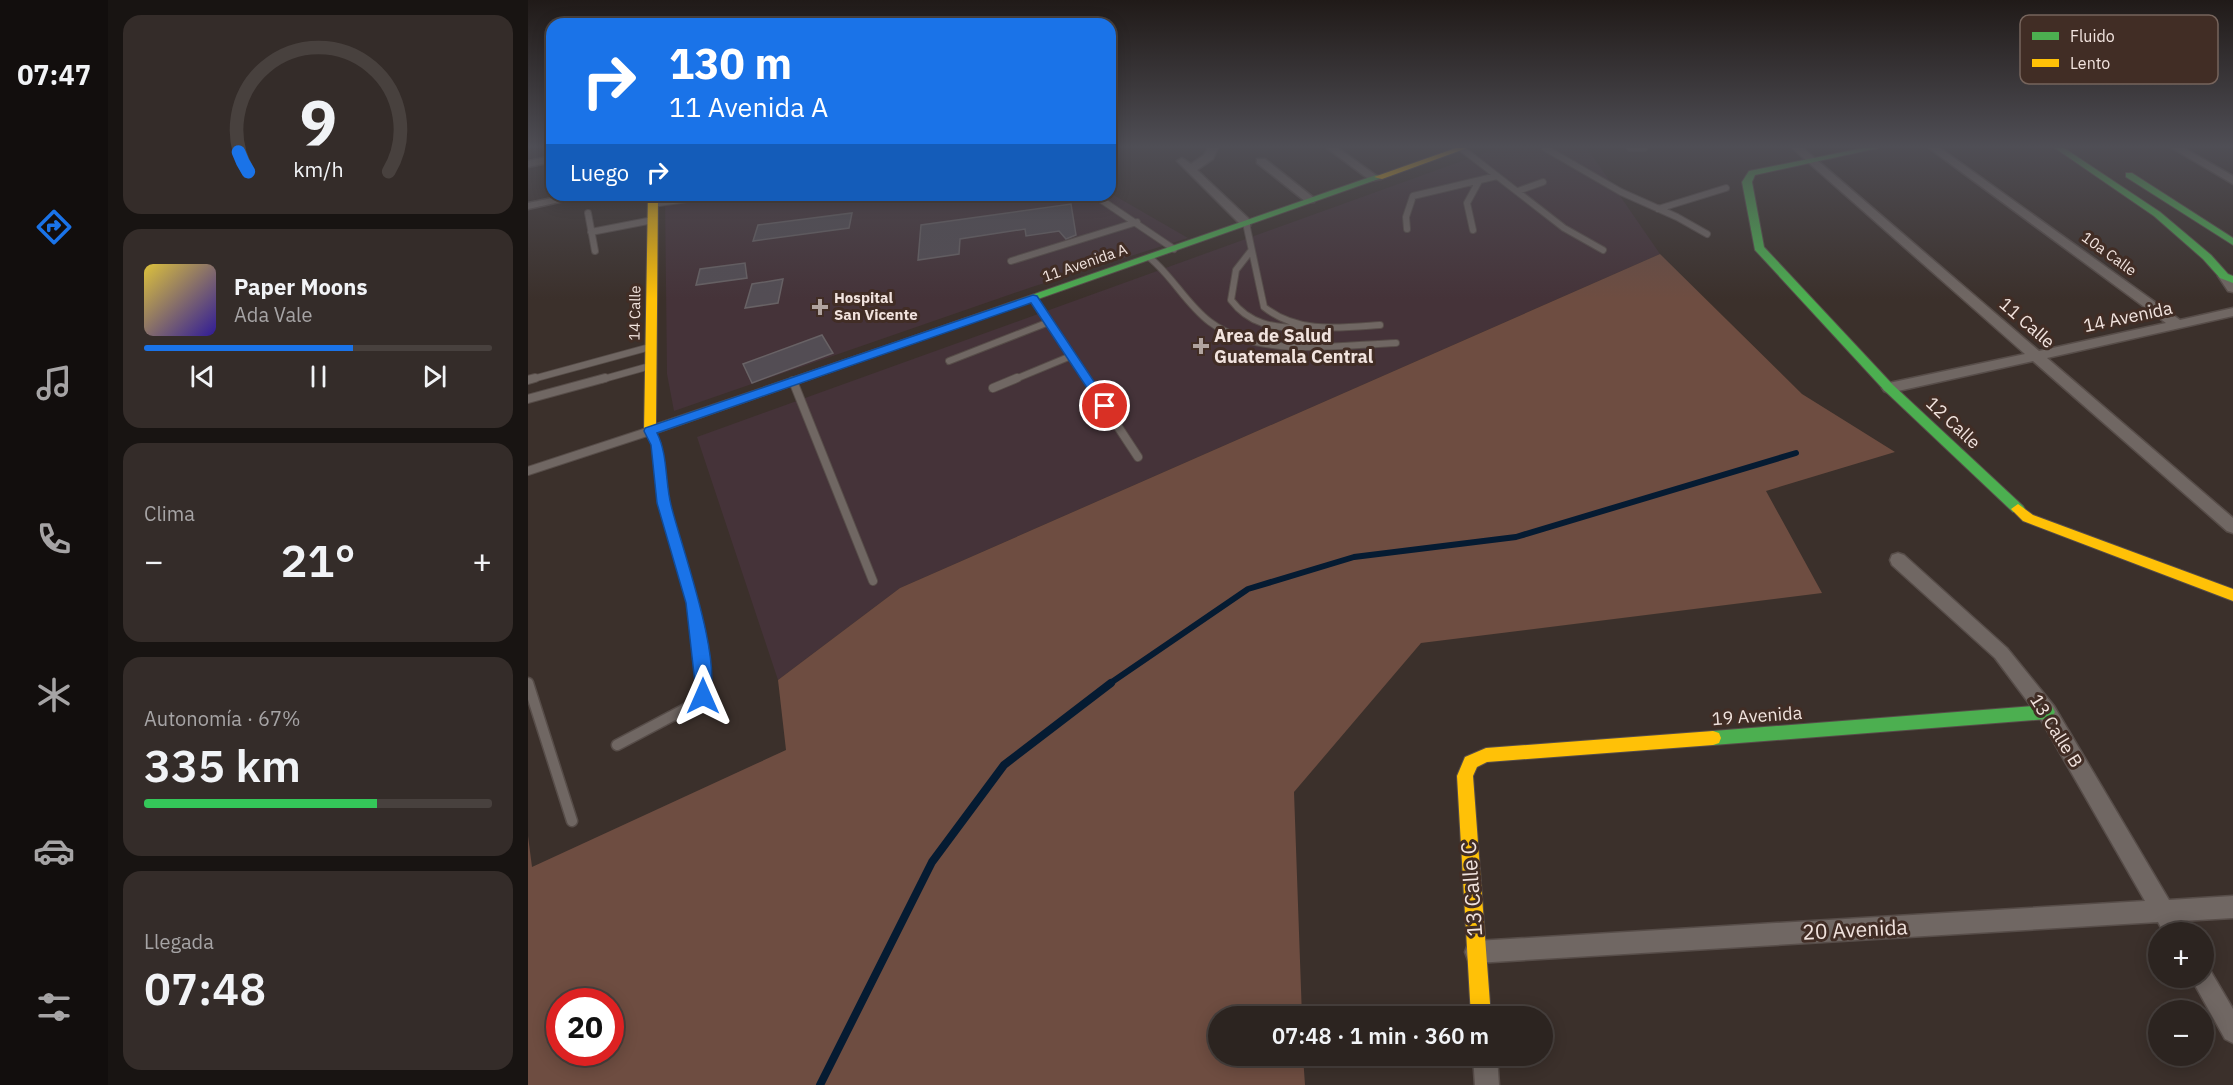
<!DOCTYPE html>
<html lang="es">
<meta charset="utf-8">
<style>
body{margin:0;font-family:"IBM Plex Sans",sans-serif;background:#342c29;color:#f1f3f6;height:100vh;display:flex;flex-direction:column;font-size:22px;white-space:nowrap}
*{box-sizing:border-box;margin:0}
p{font-size:20px;color:#a6a4a5}
.icon{flex:none;width:33px;height:33px;fill:none;stroke:currentColor;stroke-width:2;stroke-linecap:round;stroke-linejoin:round}
.map{position:relative;flex:1;overflow:hidden}
.drawer{display:flex;flex-direction:column;gap:15px;padding:15px;background:#181412;width:420px}
.drawer>*{flex:none}
.hud{position:absolute;left:18px;top:18px;width:570px;height:183px;border-radius:18px;box-shadow:0 3px 15px #0003,0 0 0 2px #48413e;background:#1a73e8;color:#fff;overflow:hidden}
.tools{position:absolute;left:1620px;top:922px;display:grid;gap:12px}
.tools a{display:grid;place-items:center;width:66px;height:66px;border-radius:50%;background:#2c2420;box-shadow:0 3px 15px #0003,0 0 0 2px #48413e;font-size:30px}
.speed{position:absolute;left:18px;top:988px;display:flex;gap:12px;font-size:30px;font-weight:700;text-align:center}
.speed>*{display:grid;place-content:center;width:78px;height:78px;border-radius:50%;background:#2c2420;box-shadow:0 3px 15px #0003,0 0 0 2px #48413e;line-height:1}
.speed .limit{border:9px solid #d22;background:#fff;color:#111}
.pin{position:absolute;display:grid;place-items:center;width:51px;height:51px;color:#fff;margin:-26px;border:3px solid #fff;border-radius:50%;box-shadow:0 2px 6px #0007}
.me{position:absolute;width:66px;margin:-33px;rotate:0deg;stroke-linejoin:round;filter:drop-shadow(0 0 4px #0008)}
.turn{display:flex;align-items:center;gap:21px;height:126px;padding:0 24px;font-size:27px}
.turn .icon{width:78px;height:78px;stroke-width:2.5}
.turn b{display:block;font-size:42px;line-height:51px}
.then{display:flex;align-items:center;height:57px;padding:0 24px;background:#0003;gap:12px;font-size:22px}
.big{font-size:45px;font-weight:600;line-height:1.1}
.drawer .tile{flex:1;display:flex;flex-direction:column;justify-content:center;gap:9px;min-width:0;padding:0 21px;border-radius:18px;background:#342c29}
.drawer .dial{align-items:center;gap:0}
.dial svg{height:156px;overflow:visible;fill:none;stroke:#48413e;stroke-width:7;stroke-linecap:round;text-anchor:middle}
.dial text{fill:#f1f3f6;stroke:none}
.song{display:flex;align-items:center;gap:18px}
.cover{width:72px;height:72px;border-radius:9px;background:linear-gradient(135deg,hsl(50 70% 55%),hsl(250 70% 35%))}
.played{height:6px;border-radius:3px;background:linear-gradient(90deg,#1a73e8 60%,#48413e 60%)}
.keys{display:flex;justify-content:space-around;direction:ltr}
.heat{display:flex;justify-content:space-between;align-items:center;font-size:33px;direction:ltr}
.charge{height:9px;border-radius:4px;background:linear-gradient(90deg,#34c759 67%,#48413e 0)}
.trip{position:absolute;left:680px;top:1006px;width:345px;height:60px;border-radius:30px;background:#2c2420;box-shadow:0 3px 15px #0003,0 0 0 2px #48413e;font-weight:600;line-height:60px;text-align:center}
main{display:flex;flex:1;min-height:0}
.menu{display:flex;flex-direction:column;width:108px;justify-content:space-around;align-items:center;background:#120e0d;color:#a6a4a5}
.menu .icon{width:42px;height:42px}
.menu .on{color:#1a73e8}
.menu b{font-size:27px;color:#f1f3f6}
.map>svg:first-child{display:block}
.medical{fill:#453339}
.green{fill:#6e4d41;fill-rule:evenodd}
.lines{fill:none;stroke-linecap:round;stroke-linejoin:round}
.stream-far1{stroke:#051b32;stroke-width:6}
.stream{stroke:#051b32;stroke-width:8}
.building{fill:#534d54;stroke:#686265;stroke-width:1.5}
.lane-far2-casing{stroke:#574d49;stroke-width:8}
.lane-far1-casing{stroke:#574d49;stroke-width:10}
.lane-casing{stroke:#574d49;stroke-width:13}
.street-casing{stroke:#574d49;stroke-width:3}
.fast-casing{stroke:#574d49;stroke-width:2}
.slow-casing{stroke:#574d49;stroke-width:2}
.lane-far2{stroke:#706763;stroke-width:6}
.lane-far1{stroke:#706763;stroke-width:8}
.lane{stroke:#706763;stroke-width:10}
.street{fill:#706763;fill-rule:evenodd}
.fast{fill:#4caf50;fill-rule:evenodd}
.slow{fill:#ffc107;fill-rule:evenodd}
.route{fill:#1a73e8;stroke:#114b97;stroke-width:1.5}
.poi-dot{fill:#b1a49f;stroke:#412d25;stroke-width:2}
.labels{text-anchor:middle;stroke-width:6;stroke-linejoin:round;paint-order:stroke}
.far-street-label{font-size:15px;fill:#f1e3de;stroke:#412d25}
.far-poi-label{font-size:15px;font-weight:bold;fill:#f1e3de;stroke:#412d25;text-anchor:start}
.street-label{font-size:18px;fill:#f1e3de;stroke:#412d25}
.poi-label{font-size:18px;font-weight:bold;fill:#f1e3de;stroke:#412d25;text-anchor:start}
.near-street-label{font-size:21px;fill:#f1e3de;stroke:#412d25}
.key{fill:#412d25;stroke:#76645c;stroke-width:1.5}
.key-label{font-size:16px;fill:#f1e3de}
</style>
<main>
<nav class="menu">
<b>07:47</b>
<svg class="icon on" aria-label="directions" viewBox="0 0 24 24"><path d="M12 3l9 9-9 9-9-9zM9 14v-3h6M13 9l2 2-2 2"/></svg>
<svg class="icon" aria-label="music" viewBox="0 0 24 24"><path d="M9 18V5l10-2v13"/><circle cx="6" cy="18" r="3"/><circle cx="16" cy="16" r="3"/></svg>
<svg class="icon" aria-label="phone" viewBox="0 0 24 24"><path d="M5 4h4l2 5-3 2q2 4 5 5l2-3 5 2v4C11 20 4 13 5 4z"/></svg>
<svg class="icon" aria-label="climate" viewBox="0 0 24 24"><path d="M12 3v18M4 7l16 10M4 17L20 7"/></svg>
<svg class="icon" aria-label="car" viewBox="0 0 24 24"><path d="M5 17H2v-5l4-1 3-4h7l3 4 3 1v5h-3M9 17h6M6 11h13"/><circle cx="7" cy="17" r="2"/><circle cx="17" cy="17" r="2"/></svg>
<svg class="icon" aria-label="filters" viewBox="0 0 24 24"><path d="M4 7h16M4 17h16"/><circle cx="9" cy="7" r="2"/><circle cx="15" cy="17" r="2"/></svg>
</nav>
<section class="drawer">
<div class="tile dial"><svg viewBox="0 0 100 80">
<path d="M14 69A42 42 0 1 1 86 69"/>
<path d="M14 69A42 42 0 0 1 9 59" stroke="#1a73e8"/>
<text x="50" y="56" font-size="32" font-weight="700">9</text>
<text x="50" y="72" font-size="11">km/h</text>
</svg></div>
<div class="tile">
<div class="song"><i class="cover"></i><div><b>Paper Moons</b><p>Ada Vale</p></div></div>
<div class="played"></div>
<div class="keys"><svg class="icon" aria-label="previous" viewBox="0 0 24 24"><path d="M18 5L8 12l10 7zM5 5v14"/></svg><svg class="icon" aria-label="pause" viewBox="0 0 24 24"><path d="M8 5v14M16 5v14"/></svg><svg class="icon" aria-label="next" viewBox="0 0 24 24"><path d="M6 5l10 7-10 7zM19 5v14"/></svg></div>
</div>
<div class="tile"><p>Clima</p>
<div class="heat"><a>−</a><b class="big">21°</b><a>+</a></div>
</div>
<div class="tile"><p>Autonomía · 67%</p><b class="big">335 km</b><div class="charge"></div></div>
<div class="tile"><p>Llegada</p><b class="big">07:48</b></div>
</section>
<div class="map">
<svg width="1705" height="1085" viewBox="0 0 1705 1085">
<rect width="100%" height="100%" fill="#3b302b"/>
<path class="medical" d="M970 148H1059L1132 254 372 588 250 680 169 437Z
M582 193 660 238 504 287 146 411 139 374 137 195Z"/>
<path class="green" d="M1132 254 1274 394 1367 452 1238 491 1294 593 893 643 766 792 774 1017H690V1056H775L777 1085H0V836L4 867 258 750 250 680 372 588ZM32 1002H82V1053H32Z"/>
<g class="lines">
<path class="stream-far1" d="M581 684 720 589 826 557 988 537 1268 453"/>
<path class="stream" d="M292 1085 404 862 476 765 583 683"/>
</g>
<path class="building" d="M543 204 548 235 538 239 531 231 498 236 497 229 432 239 431 254 390 260 393 225Z
M324 213 321 228 225 241 230 225Z
M217 263 219 278 168 285 172 269Z
M255 279 250 303 217 308 224 284Z
M294 335 305 353 224 383 215 364Z"/>
<g class="lines">
<g class="lane-far2-casing">
<path id="lane-far2" d="M933 148 1036 228 1075 250
M1017 148 1093 192 1149 217 1179 234
M1102 148H1116
M990 191 1015 182
M566 195 646 249
M124 204 187 195
M1130 209 1198 188
M60 213 67 251
M718 223 736 307C770 334 811 328 852 325
M879 229 878 217 885 196 969 176
M945 230 939 203 951 181
M63 232 125 220
M722 252 708 270 703 300C721 324 745 328 774 328
M622 258C645 277 659 305 682 322 732 359 810 345 868 343
M483 261 609 222
M505 298 559 380
M421 361 521 322
M1 380 122 347
M72 380 122 366
M485 380 543 356"/>
</g>
<g class="lane-far1-casing">
<path id="lane-far1" d="M558 378 610 457
M0 380 7 378
M265 381 345 581
M465 388 489 378
M0 399 77 378
M0 471 122 431 129 445 136 503 166 603 177 684"/>
</g>
<g class="lane-casing">
<path id="lane" d="M0 683 44 821
M89 745 161 707 175 696 177 683"/>
</g>
<g class="street-casing">
<path id="street" d="M680 148H690L685 159 669 170 722 220V226H714L649 161 654 158 663 164 676 155Z
M799 148H810L853 179 843 181Z
M1264 148H1275L1511 351 1638 323 1401 148H1412L1652 320 1705 308V316L1519 358 1705 518V533L1699 531 1505 361 1361 393 1356 391 1354 388 1361 383 1497 354Z
M1644 148H1656L1705 176V184Z
M24 156V162L0 167V161Z
M729 159H737L786 198V202H778L729 163Z
M39 195H63L0 209V203Z
M79 195H127L131 198 125 201 85 198Z
M1696 272 1705 279V292L1700 291 1690 276Z
M1370 553 1376 555 1479 648 1526 706 1641 900 1705 896V918L1653 921 1659 933H1636L1630 922 948 963 940 960 937 952 940 944 948 941 1617 901 1512 718 1467 658 1364 565 1362 560 1364 555Z
M1676 967 1682 970 1705 1009V1043L1697 1039 1663 978H1676Z
M945 1056H969L971 1085H947Z"/>
</g>
<g class="fast-casing">
<path id="fast" d="M1335 148H1350L1227 175 1224 182 1236 247 1365 385 1495 506 1497 509 1495 512H1485L1357 391 1227 250 1214 182 1221 171Z
M1527 148H1536L1632 212 1683 255 1700 274 1705 276V283L1692 278 1675 259 1626 216Z
M1598 173H1604L1705 238V245L1598 177Z
M848 175 856 177 374 347H366L364 345 366 343Z
M1519 705 1524 707 1527 712 1524 717 1519 719 1185 745 1179 743 1177 738 1179 733 1185 731Z"/>
</g>
<g class="slow-casing">
<path id="slow" d="M928 148H939L854 179 846 177Z
M120 195H130L128 424 366 343H374L376 345 374 347 126 434H118L116 431Z
M1490 504 1505 515 1705 589V601L1495 521 1483 509Z
M1185 731 1191 733 1193 738 1191 743 1185 745 959 762 949 767 945 776 963 1017H943L929 776 937 757 958 748Z"/>
</g>
<use href="#lane-far2" class="lane-far2"/>
<use href="#lane-far1" class="lane-far1"/>
<use href="#lane" class="lane"/>
<use href="#street" class="street"/>
<use href="#fast" class="fast"/>
<use href="#slow" class="slow"/>
</g>
<linearGradient id="sky" x2="0" y2="1"><stop stop-color="#201a18"/><stop offset="0.49" stop-color="#4f4e55"/><stop offset="1" stop-color="#4f4e55" stop-opacity="0"/></linearGradient>
<rect width="1705" height="299" fill="url(#sky)"/>
<path class="route" d="M505 295 509 296 581 404V409H573L503 303 129 433C140 455 137 481 143 505 153 546 197 665 180 701H169L158 603 129 503 123 445 116 431 117 428Z"/>
<g class="poi-dot">
<path d="M289 298h6v6h6v6h-6v6h-6v-6h-6v-6h6z"/>
<path d="M670 337h6v6h6v6h-6v6h-6v-6h-6v-6h6z"/>
</g>
<g class="labels">
<g class="far-street-label">
<text transform="translate(1581 254) rotate(36)" y="5">10a Calle</text>
<text transform="translate(557 263) rotate(-19)" y="5">11 Avenida A</text>
<text transform="translate(107 313) rotate(-89)" y="5">14 Calle</text>
</g>
<g class="far-poi-label">
<text x="306" y="303">Hospital<tspan x="306" dy="17">San Vicente</tspan></text>
</g>
<g class="street-label">
<text transform="translate(1600 317) rotate(-12)" y="6">14 Avenida</text>
<text transform="translate(1499 323) rotate(41)" y="6">11 Calle</text>
<text transform="translate(1425 423) rotate(43)" y="6">12 Calle</text>
<text transform="translate(1229 716) rotate(-4)" y="6">19 Avenida</text>
<text transform="translate(1528 731) rotate(58)" y="6">13 Calle B</text>
</g>
<g class="poi-label">
<text x="686" y="342">Area de Salud<tspan x="686" dy="21">Guatemala Central</tspan></text>
</g>
<g class="near-street-label">
<text transform="translate(944 889) rotate(-94)" y="7">13 Calle C</text>
<text transform="translate(1327 930) rotate(-3)" y="7">20 Avenida</text>
</g>
</g>
<rect x="1492" y="15" width="198" height="69" rx="9" class="key"/>
<rect x="1504" y="32" width="27" height="8" fill="#4caf50"/>
<rect x="1504" y="59" width="27" height="8" fill="#ffc107"/>
<g class="key-label">
<text x="1542" y="42">Fluido</text>
<text x="1542" y="69">Lento</text>
</g>
</svg>
<div class="tools">
<a>+</a>
<a>−</a>
</div>
<div class="speed"><div class="limit">20</div></div>
<div class="pin" style="left:577px;top:406px;background:#d93025"><svg class="icon" aria-label="arrive" viewBox="0 0 24 24"><path d="M6 21V4h12l-3 4 3 4H6"/></svg></div>
<svg class="me" style="left:175px;top:696px" viewBox="-20 -20 40 40"><path d="M0-17L14 15 0 8-14 15z" fill="#1a73e8" stroke="#fff" stroke-width="4"/></svg>
<div class="trip">07:48 · 1 min · 360 m</div>
<div class="hud">
<div class="turn"><svg class="icon" aria-label="right" viewBox="0 0 24 24"><path d="M7 20v-9h11M14 6l5 5-5 5"/></svg><div><b>130 m</b>11 Avenida A</div></div>
<div class="then">Luego<svg class="icon" aria-label="right" viewBox="0 0 24 24"><path d="M7 20v-9h11M14 6l5 5-5 5"/></svg></div>
</div>
</div>
</main>
